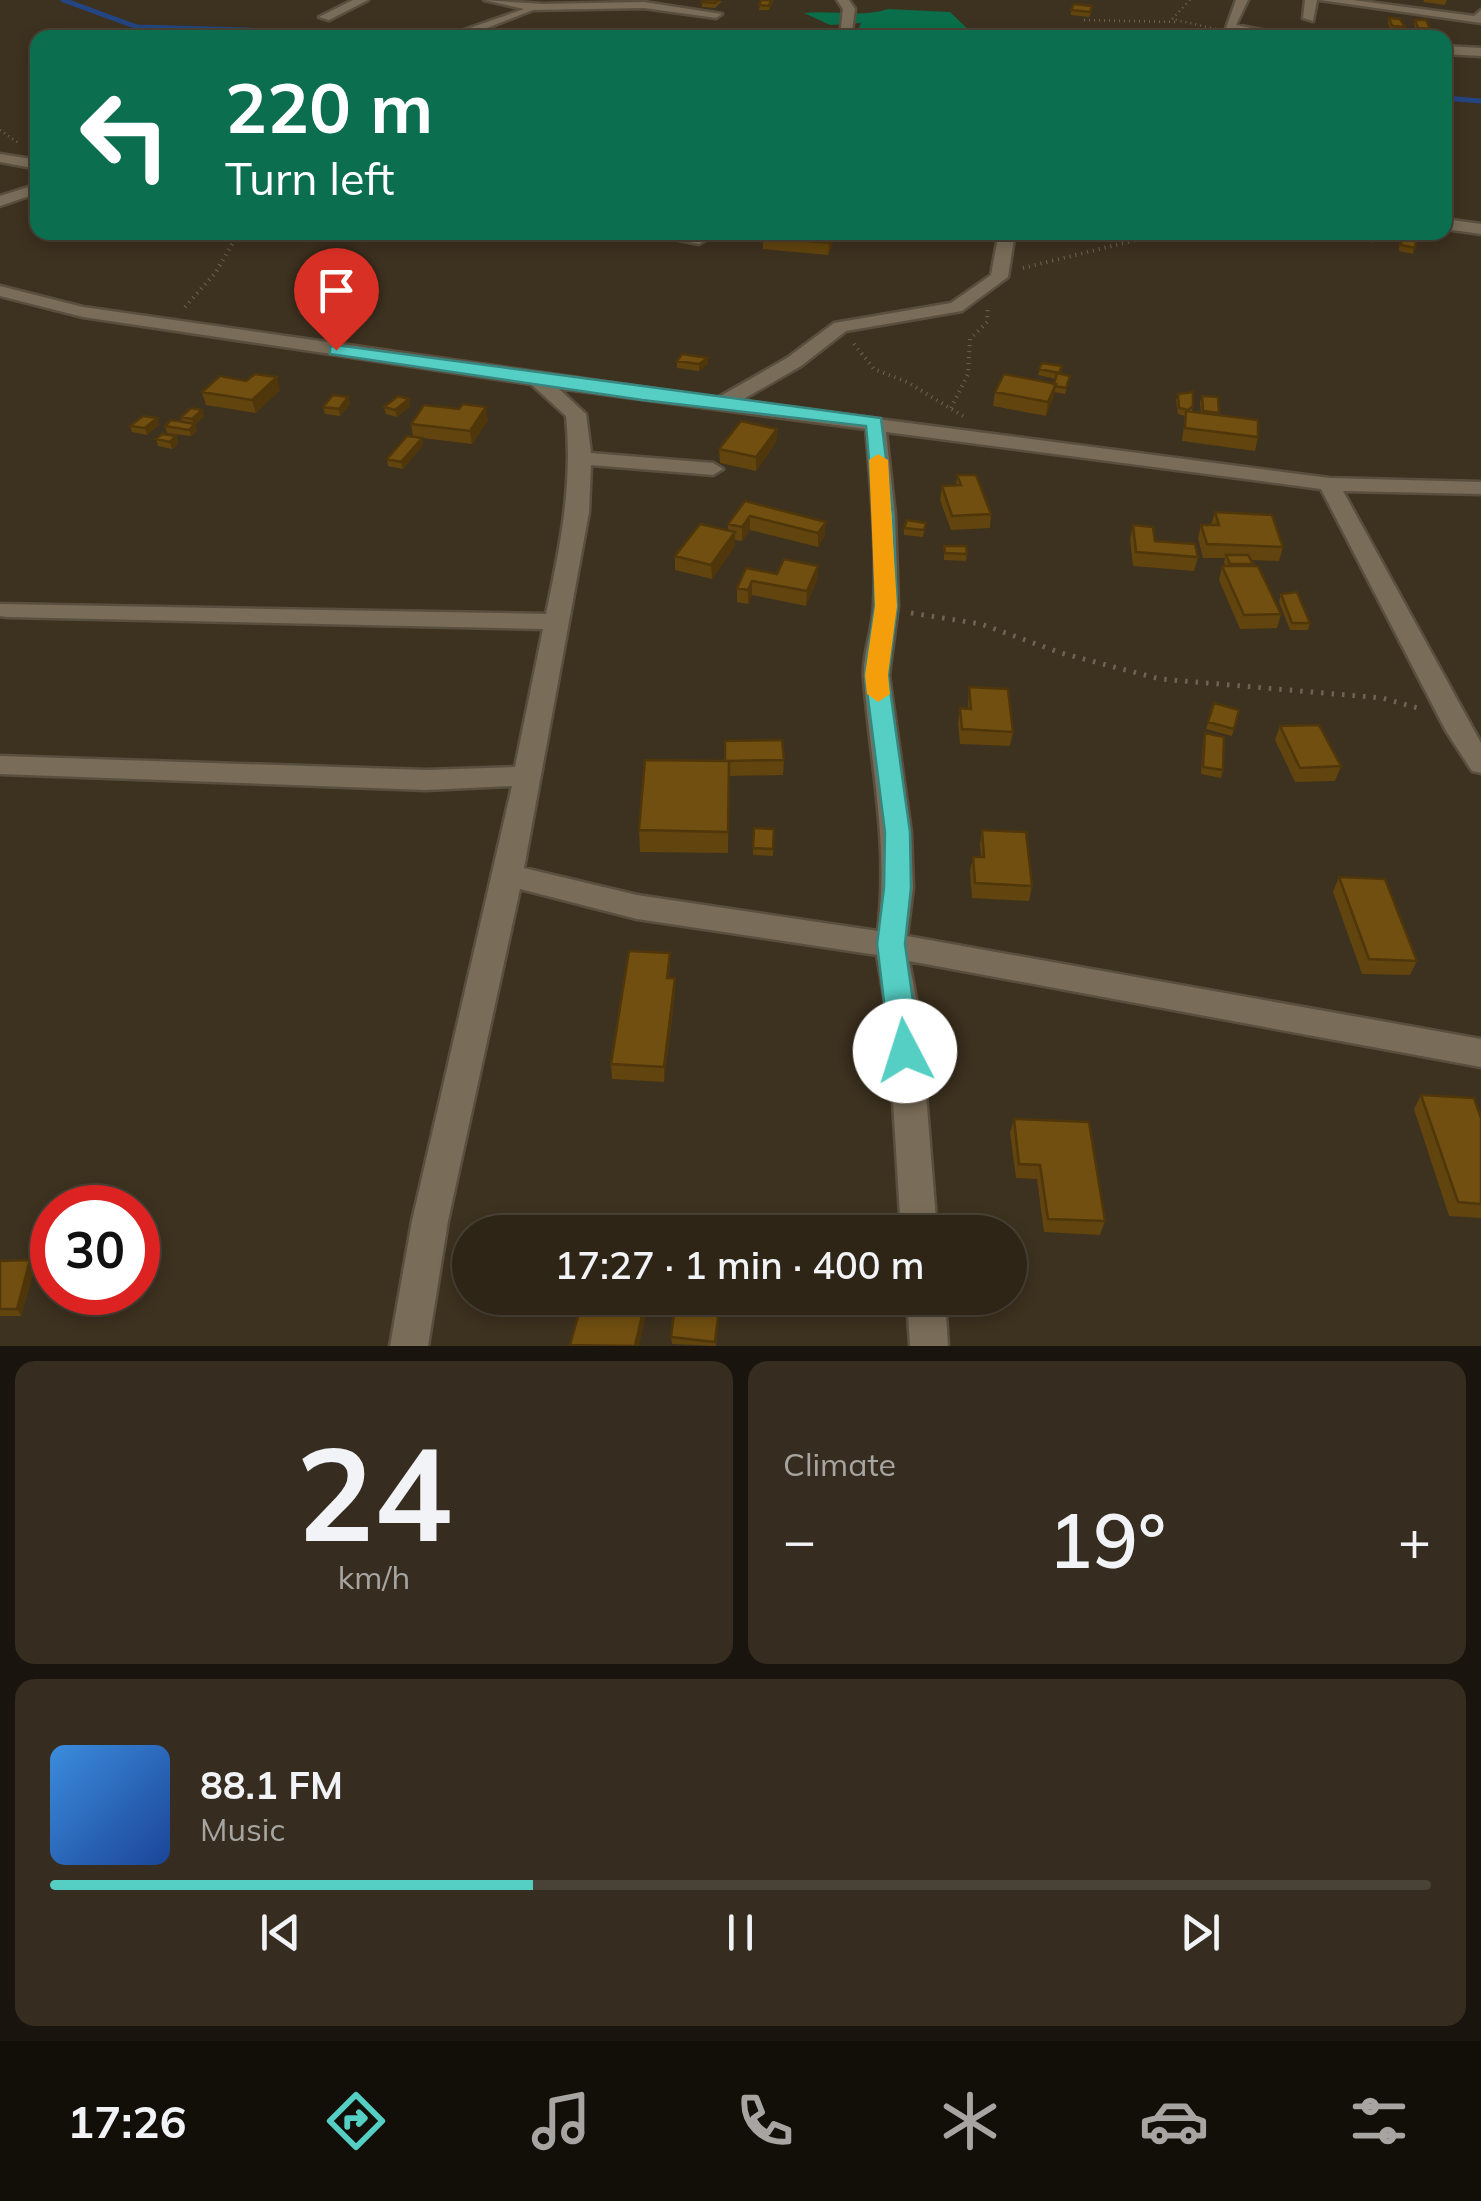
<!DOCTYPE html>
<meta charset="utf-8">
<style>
body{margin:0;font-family:Mulish,sans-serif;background:#362d20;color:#f1f3f6;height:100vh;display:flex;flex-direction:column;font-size:38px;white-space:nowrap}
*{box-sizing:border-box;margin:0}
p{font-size:32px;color:#a7a5a1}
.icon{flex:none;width:55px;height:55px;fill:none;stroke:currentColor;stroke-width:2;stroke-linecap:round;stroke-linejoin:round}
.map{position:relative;height:1346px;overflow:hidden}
.sheet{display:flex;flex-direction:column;gap:15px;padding:15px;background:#19140d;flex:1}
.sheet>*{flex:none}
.hud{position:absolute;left:30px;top:30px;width:1422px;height:210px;border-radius:20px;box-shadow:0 5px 15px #0003,0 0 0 2px #494236;background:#0b6e4f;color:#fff;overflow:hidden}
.speed{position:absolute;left:30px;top:1185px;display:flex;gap:20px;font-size:50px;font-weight:700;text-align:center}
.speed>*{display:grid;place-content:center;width:130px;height:130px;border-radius:50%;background:#2e2517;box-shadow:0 5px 15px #0003,0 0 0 2px #494236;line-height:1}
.speed .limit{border:15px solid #d22;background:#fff;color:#111}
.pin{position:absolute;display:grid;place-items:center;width:85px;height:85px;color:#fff;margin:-102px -42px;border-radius:50% 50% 50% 0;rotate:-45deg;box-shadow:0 0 10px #0007}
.pin .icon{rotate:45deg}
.me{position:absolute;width:110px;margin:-55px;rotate:355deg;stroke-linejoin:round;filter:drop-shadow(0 0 8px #0008)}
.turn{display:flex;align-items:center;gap:35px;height:210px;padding:0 30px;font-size:45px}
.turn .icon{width:130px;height:130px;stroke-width:2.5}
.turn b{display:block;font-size:70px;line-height:85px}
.big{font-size:75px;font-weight:600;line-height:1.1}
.sheet .card{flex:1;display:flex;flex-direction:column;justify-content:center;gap:15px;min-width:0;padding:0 35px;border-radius:20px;background:#362d20}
.sheet .dial{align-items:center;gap:0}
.dial b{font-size:130px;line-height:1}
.song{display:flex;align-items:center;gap:30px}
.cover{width:120px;height:120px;border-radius:15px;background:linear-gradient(135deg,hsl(210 70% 55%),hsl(220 70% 35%))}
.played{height:10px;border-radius:5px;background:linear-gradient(90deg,#55cec4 35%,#494236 35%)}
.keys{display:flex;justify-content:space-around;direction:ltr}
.heat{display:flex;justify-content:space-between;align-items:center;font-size:55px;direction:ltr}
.sheet .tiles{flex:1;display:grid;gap:15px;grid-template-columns:1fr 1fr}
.card:last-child{grid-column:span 2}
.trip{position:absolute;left:452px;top:1215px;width:575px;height:100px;border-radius:50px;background:#2e2517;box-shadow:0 5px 15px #0003,0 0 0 2px #494236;font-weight:600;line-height:100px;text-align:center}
.tabs{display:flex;height:160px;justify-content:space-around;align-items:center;background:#120f09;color:#a7a5a1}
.tabs .icon{width:70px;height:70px}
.tabs .on{color:#55cec4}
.tabs b{font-size:45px;color:#f1f3f6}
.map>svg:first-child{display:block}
.green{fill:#096e49}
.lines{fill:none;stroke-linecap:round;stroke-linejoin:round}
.stream{stroke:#234581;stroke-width:5}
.minor-casing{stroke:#594f3f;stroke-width:5}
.path-far2{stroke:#6f6454;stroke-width:2.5;stroke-dasharray:1 4;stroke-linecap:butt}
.path-far1{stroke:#6f6454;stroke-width:4;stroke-dasharray:1 5;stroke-linecap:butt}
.path{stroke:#6f6454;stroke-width:5;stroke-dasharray:2.5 8;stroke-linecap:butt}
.minor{fill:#796c58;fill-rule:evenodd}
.wall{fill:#61440e}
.shaded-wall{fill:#4f370b}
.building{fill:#714f10;stroke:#4f370b;stroke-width:2.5}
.route{fill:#55cec4;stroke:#37867f;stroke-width:2.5}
.slow{fill:#f59e0b}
</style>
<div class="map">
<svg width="1481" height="1346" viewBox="0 0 1481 1346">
<rect width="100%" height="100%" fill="#3d311f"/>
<path class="green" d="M888 9 950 12 976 37H855L861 23 830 25 804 13C833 10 861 18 888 9Z"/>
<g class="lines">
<path class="stream" d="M63 0 137 27 248 30 306 38
M1445 98 1481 101"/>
<g class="minor-casing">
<path id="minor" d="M353 0H368L329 20 319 17Z
M484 0 543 4 644 2 722 14 716 18 644 8 533 10 461 38H441L524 9Z
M837 0H849L855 9 851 38 840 36 843 9Z
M1236 0H1248L1236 25 1302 38H1268L1225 31Z
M1305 0H1317L1313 21 1303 18Z
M1320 0H1353L1474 16 1481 10V23Z
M1445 46 1481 48V56L1445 54Z
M0 154 38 160V169L0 162Z
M38 184V193L0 206V196Z
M1445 219 1481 224V234L1445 229Z
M640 232H687L707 239 699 244Z
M999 232H1015L1008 277 962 311 846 331 801 366 740 401 1329 478 1481 482V494L1343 491 1481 743V773L1472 771 1446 731 1321 489 886 432 895 515 898 606 889 675 911 832 913 888 907 936 1481 1039V1067L909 961 920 1019 937 1232H901L888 1019 877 955 637 919 520 889 448 1221 428 1346H390L412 1221 512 786 426 790 0 774V756L426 770 515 767 543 629 7 617 0 616V604L546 614C560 547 573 485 566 416L531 384 83 317 0 296V286L83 307 717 398 787 358 834 323 951 303 991 275ZM558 388 866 429C871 487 877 546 874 605 873 630 862 655 864 680 871 767 889 843 878 931L637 895 524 868 589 512 591 465 713 475 723 469 713 463 591 453 586 414Z
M1365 232H1381L1371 240 1365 238Z
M907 1298H945L948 1346H910Z"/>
</g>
<path class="path-far2" d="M1190 0 1172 19 1216 29
M1084 20 1176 22
M0 130 20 144"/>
<path class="path-far1" d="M1023 268 1136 240 1139 232
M185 307 216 272 239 232
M854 344 874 369 907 382 963 416
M951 408 968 374 970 339 987 322 988 306"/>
<path class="path" d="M911 613 981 624 1061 653 1160 679 1382 698 1418 708"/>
<use href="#minor" class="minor"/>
</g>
<path class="wall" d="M761 0H773L769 10H759Z
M1424 0H1447L1445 5 1423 2Z
M722 1 715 8 702 7V2Z
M1071 10 1091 11H1092L1089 17 1071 15Z
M1389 18 1405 27 1403 32 1391 31 1388 23Z
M1415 20 1430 29 1428 34 1417 33 1414 24Z
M766 232H834V239L828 255 763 249V237Z
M1401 232H1417L1413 254 1399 251Z
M677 361 708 364 699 371 677 368Z
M1042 363 1060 374 1070 376 1065 394 1054 392 1046 416 993 406 995 392 1054 384 1056 379 1038 375Z
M280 390 256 413 206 405 202 392Z
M1178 394 1193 406 1192 411 1201 413 1200 402 1202 396 1219 413V415L1258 437 1255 451 1182 441 1185 416 1178 414 1176 400Z
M348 397 350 404 340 416 325 414 323 407Z
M410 406 397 417 386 414 384 407Z
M202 410 204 417 195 424 197 431 191 436 167 433 165 426 182 422 181 417Z
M157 418 159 425 147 435 132 432 130 426Z
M488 420 472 444 422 438 423 445 403 469 388 466 387 459 413 437 411 424Z
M777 429 776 442 756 471 720 463 719 449Z
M176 436 178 443 172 449 158 446 156 439Z
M957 475 991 514 990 528 951 530 940 500 942 486H956Z
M745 501 825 535 818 547 750 530 742 541 735 540V546L712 579 675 570V556L728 531V524Z
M1215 512 1283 547 1279 561 1251 560 1253 566 1281 614 1277 628 1240 629 1219 580 1222 566H1225L1224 562 1225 558H1203L1198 538 1201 525H1211Z
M926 523 923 537 904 535V528Z
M1133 525 1155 541 1198 557 1194 571 1133 566 1130 539Z
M944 546 967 554 966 561 944 560Z
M818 566 817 580 806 606 752 595 748 604 737 602V588L746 568 777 574Z
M1281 594 1310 623 1308 630H1290L1279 602Z
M969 687 1013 732 1010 746 960 744 958 723 960 708 968 709Z
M1214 703 1239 710 1232 736 1206 729Z
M1280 726 1341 766 1335 781 1295 782 1275 740Z
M1205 733 1223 770 1221 778 1201 774 1203 740Z
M784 760 783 775 729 776 728 853 640 852 639 830 725 761Z
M754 828 774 829 773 856 753 855Z
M982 830 1032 886 1029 901 972 898 970 871 973 857H981L980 844Z
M1339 877 1417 961 1410 975 1362 974 1333 892Z
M670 953 669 978H675V993L664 1082 612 1079 611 1064Z
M1421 1095 1481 1118V1218L1449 1216 1414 1109Z
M1014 1119 1105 1221 1100 1235 1044 1232 1037 1179 1016 1178 1010 1133Z
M0 1261 35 1267 21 1316H0Z
M719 1308 716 1346 672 1344 671 1337Z"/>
<path class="shaded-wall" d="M833 232H834V239L828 255 829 243Z
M708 358V364L699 371V364Z
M277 377 280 390 256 413 252 400Z
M1056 384 1054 397 1046 416 1048 402Z
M348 397 350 404 340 416 339 409Z
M409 399 410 406 397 417 395 410Z
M486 407 488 420 472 444 470 431Z
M202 410 204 417 195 424 197 431 191 436 189 430 194 425 192 419Z
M157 418 159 425 147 435 145 428Z
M777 429 776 442 756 471V457Z
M176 436 178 443 172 449 170 442Z
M422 438 423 445 403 469 401 462Z
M750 516V530L742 541V527Z
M826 522 825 535 818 547V533Z
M735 532V546L712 579 711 565Z
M818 566 817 580 806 606 807 591Z
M752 581V595L748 604V590Z
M675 978V993L664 1082V1067Z
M30 1260 35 1267 21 1316 17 1309Z
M646 1298H650L639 1346H635Z"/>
<path class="building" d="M704 0H718L715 3 702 2Z
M761 0H771L769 6 759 5Z
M1074 4 1092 6 1090 12 1071 10Z
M1389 18 1400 19 1405 27 1392 26Z
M1415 20H1426L1430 29 1418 28Z
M766 232H833L829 243 763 237Z
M1402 232H1417L1415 248 1401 245Z
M682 354 708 358 699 364 677 361Z
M1042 363 1062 366 1059 373 1039 369Z
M1057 373 1070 376 1066 388 1055 386 1056 384H1054Z
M255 374 277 377 252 400 202 392 220 376 246 381Z
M1004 374 1056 384 1048 402 995 392Z
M1193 392V406L1188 410 1179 408 1178 394Z
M333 395 348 397 339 409 323 407Z
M398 396 409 399 395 410 384 407Z
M1202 396 1218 397 1219 413 1203 411Z
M463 404 486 407 470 431 411 424 424 405 459 409Z
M191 408 202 410 192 419 181 417Z
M1186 411 1258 420V437L1185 428Z
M143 416 157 418 145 428 130 426Z
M171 420 195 424 189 430 165 426Z
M741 421 777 429 756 457 719 449Z
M162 434 176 436 170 442 156 439Z
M407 436 422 438 401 462 387 459Z
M957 475H976L991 514 952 516 942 486 961 485Z
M745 501 826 522 818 533 750 516 742 527 728 524Z
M1215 512 1272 515 1283 547 1207 544 1201 525H1219Z
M907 520 926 523 924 530 904 528Z
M700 524 735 532 711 565 675 556Z
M1133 525 1153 527 1155 541 1195 544 1198 557 1136 552Z
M944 546H966L967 554 945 553Z
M1226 555H1248L1253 564H1230Z
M784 559 818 566 807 591 752 581 748 590 737 588 746 568 777 574Z
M1222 566H1258L1281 614 1244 615Z
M1297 592 1310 623H1292L1281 594Z
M969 687 1008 689 1013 732 962 729 960 708 971 709Z
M1214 703 1239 710 1234 729 1208 722Z
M1319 725 1341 766 1300 768 1280 726Z
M1205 733 1224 737 1223 770 1203 767Z
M782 740 784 760 725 761V741Z
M645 760 729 761 728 832 639 830Z
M754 828 774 829 773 849 753 848Z
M982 830 1026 832 1032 886 975 883 973 857H984Z
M1339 877 1385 879 1417 961 1369 959Z
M629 951 670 953 667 978H675L664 1067 611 1064Z
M1421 1095 1474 1098 1481 1118V1204L1458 1202Z
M1014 1119 1089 1122 1105 1221 1048 1219 1040 1165 1019 1164Z
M602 1223 653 1232H600Z
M30 1260 17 1309H0V1261Z
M583 1298H646L635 1346 570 1345Z
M675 1304 719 1308 715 1342 671 1337Z"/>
<path class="route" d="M336 345 881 418 893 515 897 606 888 675 910 832 911 888 905 944 920 1051 915 1060 905 1064 895 1060 890 1051 877 944 884 888 885 832 865 675 875 606 874 515 866 426 642 400 330 354V347Z"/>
<path class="slow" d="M878 454 888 460 897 606 888 675 890 694 878 702 867 694 865 675 875 606 869 460Z"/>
</svg>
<div class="speed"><div class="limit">30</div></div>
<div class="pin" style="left:336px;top:350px;background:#d93025"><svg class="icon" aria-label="arrive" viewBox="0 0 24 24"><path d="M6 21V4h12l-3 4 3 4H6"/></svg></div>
<svg class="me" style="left:905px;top:1051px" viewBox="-20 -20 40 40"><circle r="19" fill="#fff"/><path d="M0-13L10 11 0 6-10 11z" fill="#55cec4"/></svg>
<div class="trip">17:27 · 1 min · 400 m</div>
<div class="hud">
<div class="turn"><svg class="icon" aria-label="left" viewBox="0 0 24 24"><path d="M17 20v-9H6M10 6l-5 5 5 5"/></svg><div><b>220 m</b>Turn left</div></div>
</div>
</div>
<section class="sheet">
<div class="tiles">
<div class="card dial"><b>24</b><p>km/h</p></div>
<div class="card"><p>Climate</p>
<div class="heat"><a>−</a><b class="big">19°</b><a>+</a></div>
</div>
<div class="card">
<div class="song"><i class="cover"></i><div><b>88.1 FM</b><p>Music</p></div></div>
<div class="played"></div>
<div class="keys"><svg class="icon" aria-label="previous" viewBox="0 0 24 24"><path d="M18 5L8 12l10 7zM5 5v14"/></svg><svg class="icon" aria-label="pause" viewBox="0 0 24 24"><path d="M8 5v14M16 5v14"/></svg><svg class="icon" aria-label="next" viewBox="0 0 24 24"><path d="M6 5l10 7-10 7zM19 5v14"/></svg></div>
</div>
</div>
</section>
<nav class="tabs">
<b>17:26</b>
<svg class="icon on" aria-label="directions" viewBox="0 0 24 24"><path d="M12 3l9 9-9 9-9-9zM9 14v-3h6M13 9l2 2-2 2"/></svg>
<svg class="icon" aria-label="music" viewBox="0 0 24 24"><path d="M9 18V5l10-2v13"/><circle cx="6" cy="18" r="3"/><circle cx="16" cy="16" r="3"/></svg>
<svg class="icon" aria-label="phone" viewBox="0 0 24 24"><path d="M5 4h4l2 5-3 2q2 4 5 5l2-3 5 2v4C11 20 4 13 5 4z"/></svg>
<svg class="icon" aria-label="climate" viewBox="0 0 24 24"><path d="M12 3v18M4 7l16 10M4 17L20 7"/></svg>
<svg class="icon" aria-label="car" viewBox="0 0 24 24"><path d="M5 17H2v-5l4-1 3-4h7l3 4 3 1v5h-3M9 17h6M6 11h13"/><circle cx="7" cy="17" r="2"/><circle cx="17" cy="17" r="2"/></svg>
<svg class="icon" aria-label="filters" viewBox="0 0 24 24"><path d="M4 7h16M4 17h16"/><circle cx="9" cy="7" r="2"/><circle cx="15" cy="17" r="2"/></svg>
</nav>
